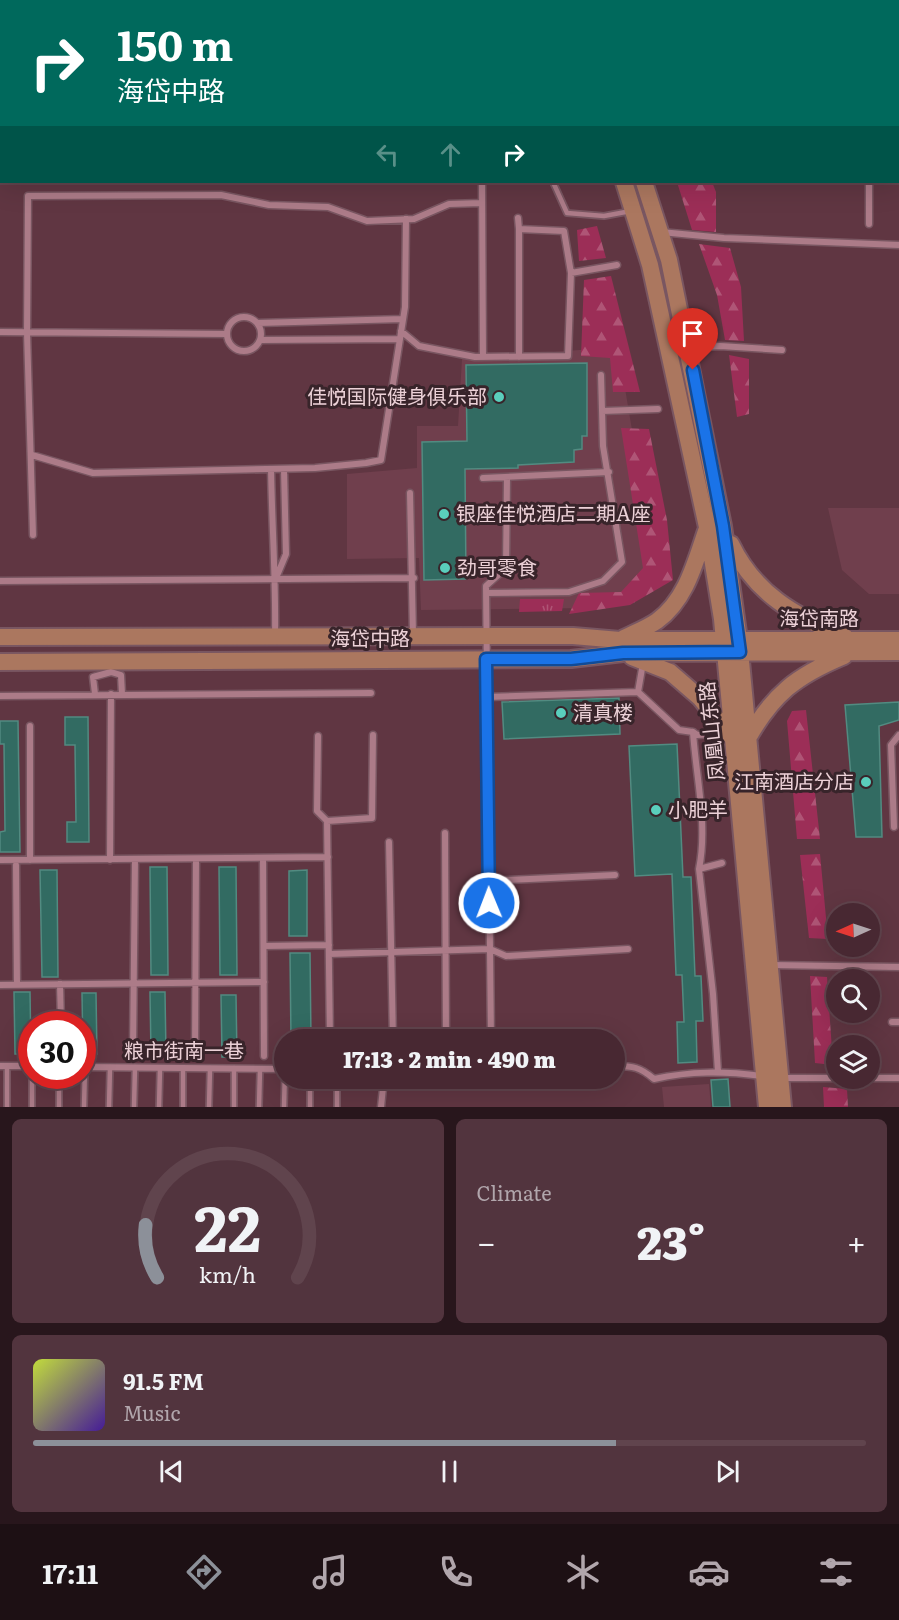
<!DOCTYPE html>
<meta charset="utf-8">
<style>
body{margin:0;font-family:Literata,"Noto Sans SC",serif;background:#52343e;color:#f1f3f6;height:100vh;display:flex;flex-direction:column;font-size:22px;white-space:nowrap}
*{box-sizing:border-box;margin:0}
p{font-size:20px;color:#b1a6ac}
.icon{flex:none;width:33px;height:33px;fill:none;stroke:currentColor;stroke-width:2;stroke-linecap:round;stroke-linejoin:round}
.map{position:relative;height:1107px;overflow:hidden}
.side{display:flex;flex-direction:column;gap:12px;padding:12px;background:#28161c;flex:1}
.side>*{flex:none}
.top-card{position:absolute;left:0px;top:0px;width:900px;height:183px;box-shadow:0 6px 24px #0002,0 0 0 2px #60444d;background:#00695c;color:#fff;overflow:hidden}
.needle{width:39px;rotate:267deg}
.controls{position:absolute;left:826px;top:903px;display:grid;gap:12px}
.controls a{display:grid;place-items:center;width:54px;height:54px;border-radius:50%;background:#482832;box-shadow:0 6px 24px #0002,0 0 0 2px #60444d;font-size:30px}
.speed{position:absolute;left:18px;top:1011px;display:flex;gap:12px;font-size:30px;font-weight:700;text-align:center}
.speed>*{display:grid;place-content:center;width:78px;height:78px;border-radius:50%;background:#482832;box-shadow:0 6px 24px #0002,0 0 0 2px #60444d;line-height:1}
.speed .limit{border:9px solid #d22;background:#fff;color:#111}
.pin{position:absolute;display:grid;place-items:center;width:51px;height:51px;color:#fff;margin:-62px -26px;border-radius:50% 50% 50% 0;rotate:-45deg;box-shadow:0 0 6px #0007}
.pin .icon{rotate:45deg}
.me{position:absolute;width:66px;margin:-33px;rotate:359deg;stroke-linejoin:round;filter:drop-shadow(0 0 4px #0008)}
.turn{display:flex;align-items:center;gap:21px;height:126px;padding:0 18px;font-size:27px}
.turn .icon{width:78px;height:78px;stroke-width:2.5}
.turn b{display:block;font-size:42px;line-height:51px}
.lanes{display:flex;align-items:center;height:57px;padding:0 18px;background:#0003;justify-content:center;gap:30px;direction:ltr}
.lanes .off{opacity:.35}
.big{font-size:45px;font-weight:800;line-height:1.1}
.side .widget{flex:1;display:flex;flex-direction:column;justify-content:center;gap:9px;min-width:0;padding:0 21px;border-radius:9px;background:#52343e}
.side .dial{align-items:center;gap:0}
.dial svg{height:156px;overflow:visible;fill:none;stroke:#60444d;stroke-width:7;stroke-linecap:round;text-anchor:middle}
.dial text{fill:#f1f3f6;stroke:none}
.song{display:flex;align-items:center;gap:18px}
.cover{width:72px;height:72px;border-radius:9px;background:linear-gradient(135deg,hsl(70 70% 55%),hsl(260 70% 35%))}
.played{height:6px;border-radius:3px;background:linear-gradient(90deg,#8c9099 70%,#60444d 70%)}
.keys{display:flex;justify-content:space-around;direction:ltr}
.heat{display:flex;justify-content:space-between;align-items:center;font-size:33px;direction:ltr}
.side .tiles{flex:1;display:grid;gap:12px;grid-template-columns:1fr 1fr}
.widget:last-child{grid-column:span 2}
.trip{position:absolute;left:274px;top:1029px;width:351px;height:60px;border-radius:30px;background:#482832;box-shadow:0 6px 24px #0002,0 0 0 2px #60444d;font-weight:800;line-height:60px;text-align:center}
.tab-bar{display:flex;height:96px;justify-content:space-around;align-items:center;background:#1d1014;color:#b1a6ac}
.tab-bar .icon{width:42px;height:42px}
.tab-bar .on{color:#8c9099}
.tab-bar b{font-size:27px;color:#f1f3f6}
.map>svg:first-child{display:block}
.built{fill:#703f4d}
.grass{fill:url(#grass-tufts)}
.forest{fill:url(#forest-firs)}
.building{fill:#326b62;stroke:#528b81;stroke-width:1.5}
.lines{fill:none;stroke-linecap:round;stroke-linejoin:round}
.service-casing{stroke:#795661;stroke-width:8}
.minor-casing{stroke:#795661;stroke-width:9}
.primary-casing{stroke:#795661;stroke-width:20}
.service{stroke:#ac7b88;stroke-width:4.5}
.minor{stroke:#ac7b88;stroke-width:6}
.primary{stroke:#ab775f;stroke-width:16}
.route-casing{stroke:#114b97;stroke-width:15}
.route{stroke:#1a73e8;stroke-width:10}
.poi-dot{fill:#5acebc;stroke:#38242a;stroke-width:2}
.labels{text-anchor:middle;stroke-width:6;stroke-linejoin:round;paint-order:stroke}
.poi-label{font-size:20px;fill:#ecd1d7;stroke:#38242a;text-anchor:start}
.street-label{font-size:20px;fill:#ecd1d7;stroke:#38242a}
</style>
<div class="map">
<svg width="899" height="1107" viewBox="0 0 899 1107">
<defs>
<pattern id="grass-tufts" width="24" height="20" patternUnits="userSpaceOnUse" patternTransform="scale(1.5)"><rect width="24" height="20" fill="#9c2e57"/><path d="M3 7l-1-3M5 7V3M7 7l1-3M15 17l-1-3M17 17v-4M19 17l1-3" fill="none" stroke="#af5576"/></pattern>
<pattern id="forest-firs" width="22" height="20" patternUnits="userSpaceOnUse" patternTransform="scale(1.5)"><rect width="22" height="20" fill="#9c2e57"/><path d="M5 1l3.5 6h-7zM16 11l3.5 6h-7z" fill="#af5576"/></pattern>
</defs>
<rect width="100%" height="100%" fill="#603642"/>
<path class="built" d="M618 347 654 560 629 595 585 608 421 610 419 558 347 559V474L417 468V426H458L462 359Z
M828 508H899V594H869L842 570Z
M709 1084 711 1107H664L662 1087Z"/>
<path class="grass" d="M520 599H564L562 611 519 612Z"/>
<path class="forest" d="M677 182H712L716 192V232L692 230Z
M597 226 606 258 579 261 577 230Z
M699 244 730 248 741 287 744 341 725 340 717 295Z
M611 276 640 392H613L610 358 581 356 584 280Z
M729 355 749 359V414L737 417Z
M621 428 649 429 667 520 673 580 630 605 569 614 579 593 621 592 643 568Z
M806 710 820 839H797L787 721 792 711Z
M820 854 828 939 809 938 800 855Z
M810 976 827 977 833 1065 815 1063Z
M823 1087 847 1089 848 1107H824Z"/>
<path class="building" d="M587 363V436H582V449L574 450V462L518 465V468L465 469 466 579 424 580 422 442 467 441 466 365Z
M619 698 620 734 504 739 502 702Z
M899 702V720L879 726 882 837H856L845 705Z
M65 717H88L89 842H67V822H76L75 745H65Z
M0 721H18L20 852H0V832L5 831 4 744H0Z
M677 744 683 877H691L695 976H701L703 1021H696L697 1062 678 1063 677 1022H684L682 975H676L672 874 635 876 629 746Z
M150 867H167L168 975H151Z
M219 867H236L237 975H220Z
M40 870H57L58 977H42Z
M307 870V936H289V871Z
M290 953H310L311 1040H291Z
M14 992H30L31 1054H15Z
M150 992H165L166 1054H151Z
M82 993H96L97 1054H83Z
M221 995H236L237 1057H222Z
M728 1079 730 1107H713L711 1080Z"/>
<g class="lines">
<g class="service-casing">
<path id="service" d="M553 182 567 213 604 216 631 211
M7 1107V1066
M32 1107V1076
M59 1107V1076
M84 1107 85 1067
M109 1107 110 1067
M134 1107 135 1067
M159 1107 160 1068
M183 1107V1068
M209 1107 210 1068
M234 1107V1068
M259 1107 260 1069
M284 1107 285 1069
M310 1107V1078
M337 1107V1078"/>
</g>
<g class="minor-casing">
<path id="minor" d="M857 0V2
M898 74H899
M482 182 483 357
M869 182V224
M518 218 519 229V357
M661 232 724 238 899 245
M571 273 617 265
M227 334a17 17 0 1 1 34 0a17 17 0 1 1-34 0Z
M258 323 403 319
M401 331 419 346 475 357 568 356 571 273 564 231 519 229
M0 332 227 334
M260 340 400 339
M689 348 720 346 782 350
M602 411 658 409
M32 455 93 473 315 468 366 463 381 460 405 307 406 219
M271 469C272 525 276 581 275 637
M483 478 609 472
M410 493 413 634
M33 535 27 333 28 196 221 195 269 205 328 207 367 221 414 219 449 204 481 203
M276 578 286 554 284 469
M0 581 414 578
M486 593 569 592 603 581 622 562 603 446 601 375
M638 692 643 663
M95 694 93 677 111 672 121 675 122 694
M0 696 371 693
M487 697 638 692 679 730 693 732C696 777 708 825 699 869L713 994 718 1072
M693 732 697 735 711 734
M318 736 317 811 327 821 330 1040
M327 821 372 818 373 735
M894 827 891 745 899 735
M445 833 446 1040
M389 842 393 1040
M263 858 264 1056
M0 860 328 857
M30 860V726
M110 860 111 694
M16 865 17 985
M699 869 722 863
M489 881 615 875
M264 946 329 945
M329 954 490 949 506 956 628 949
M771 965 899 967
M60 984 61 1024
M0 985 264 982
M892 1022H899
M491 1040 486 586 506 568 507 478
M133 1051 135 859
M195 1057 196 859
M0 1066H32
M615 1066C633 1066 640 1067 654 1079 691 1071 723 1071 762 1076
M82 1067 285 1069
M781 1078H837
M870 1078H899
M381 1107 384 1078"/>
</g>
<g class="primary-casing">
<path id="primary" d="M567 0V2
M586 0 587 2
M624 182 650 265 707 527 722 619 767 1107
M644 182 669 260 723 526 739 640 783 1107
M731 544C755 594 795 616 845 637
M0 637 573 636 620 640H899
M624 638C634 633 647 628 657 621 686 600 695 563 706 531
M632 657 670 672 700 698 734 740
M0 662 571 659 623 653 899 652
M747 740C773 694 796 676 844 656"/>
</g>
<use href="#service" class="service"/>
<use href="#minor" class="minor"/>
<use href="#primary" class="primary"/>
</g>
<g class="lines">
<g class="route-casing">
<path id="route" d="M489 903 486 659H571L623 653 740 652 723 526 693 370"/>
</g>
<use href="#route" class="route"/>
</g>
<g class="poi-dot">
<circle cx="499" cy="397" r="6"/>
<circle cx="444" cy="514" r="6"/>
<circle cx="445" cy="568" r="6"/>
<circle cx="561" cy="713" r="6"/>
<circle cx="866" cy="782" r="6"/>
<circle cx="656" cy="810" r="6"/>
</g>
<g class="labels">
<g class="poi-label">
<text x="487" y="404" text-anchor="end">佳悦国际健身俱乐部</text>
<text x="456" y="521">银座佳悦酒店二期A座</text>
<text x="457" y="575">劲哥零食</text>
<text x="573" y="720">清真楼</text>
<text x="854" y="789" text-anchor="end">江南酒店分店</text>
<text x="668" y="817">小肥羊</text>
</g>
<g class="street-label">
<text x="819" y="626">海岱南路</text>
<text x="370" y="646">海岱中路</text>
<text transform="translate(712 731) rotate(-96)" y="7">凤凰山东路</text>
<text x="184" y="1058">粮市街南一巷</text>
</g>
</g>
</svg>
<div class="controls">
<a><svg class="needle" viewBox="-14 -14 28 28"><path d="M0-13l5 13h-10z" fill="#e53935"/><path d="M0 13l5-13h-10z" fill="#b1a6ac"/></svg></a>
<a><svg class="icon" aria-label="search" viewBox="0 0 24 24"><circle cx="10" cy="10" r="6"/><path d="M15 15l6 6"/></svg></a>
<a><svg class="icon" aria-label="layers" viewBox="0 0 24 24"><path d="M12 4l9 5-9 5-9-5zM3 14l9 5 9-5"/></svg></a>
</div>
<div class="speed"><div class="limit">30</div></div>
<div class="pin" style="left:693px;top:370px;background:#d93025"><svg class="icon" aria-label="arrive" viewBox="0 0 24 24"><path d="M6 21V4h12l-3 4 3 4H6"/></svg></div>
<svg class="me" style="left:489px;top:903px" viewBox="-20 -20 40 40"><circle r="17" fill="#1a73e8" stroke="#fff" stroke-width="3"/><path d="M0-11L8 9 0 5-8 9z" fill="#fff"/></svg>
<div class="trip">17:13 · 2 min · 490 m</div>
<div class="top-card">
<div class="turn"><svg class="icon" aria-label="right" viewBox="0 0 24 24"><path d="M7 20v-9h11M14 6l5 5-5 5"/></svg><div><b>150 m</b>海岱中路</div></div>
<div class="lanes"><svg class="icon off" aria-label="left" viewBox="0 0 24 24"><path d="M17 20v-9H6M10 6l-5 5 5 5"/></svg><svg class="icon off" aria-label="ahead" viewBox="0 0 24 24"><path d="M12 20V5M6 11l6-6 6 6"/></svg><svg class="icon" aria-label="right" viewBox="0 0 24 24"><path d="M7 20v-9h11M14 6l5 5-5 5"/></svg></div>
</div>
</div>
<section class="side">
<div class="tiles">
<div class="widget dial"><svg viewBox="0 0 100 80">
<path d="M14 69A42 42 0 1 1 86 69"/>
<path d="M14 69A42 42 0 0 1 8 42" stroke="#8c9099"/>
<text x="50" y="56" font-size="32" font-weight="700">22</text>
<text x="50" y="72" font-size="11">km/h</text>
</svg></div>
<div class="widget"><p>Climate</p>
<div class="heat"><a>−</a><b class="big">23°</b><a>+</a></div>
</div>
<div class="widget">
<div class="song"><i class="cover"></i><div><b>91.5 FM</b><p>Music</p></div></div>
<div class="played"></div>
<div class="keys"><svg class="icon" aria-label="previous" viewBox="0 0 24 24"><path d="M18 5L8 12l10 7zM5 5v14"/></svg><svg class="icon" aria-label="pause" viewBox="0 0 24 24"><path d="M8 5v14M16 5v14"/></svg><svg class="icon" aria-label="next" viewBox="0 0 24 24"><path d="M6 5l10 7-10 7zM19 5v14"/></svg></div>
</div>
</div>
</section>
<nav class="tab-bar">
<b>17:11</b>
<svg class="icon on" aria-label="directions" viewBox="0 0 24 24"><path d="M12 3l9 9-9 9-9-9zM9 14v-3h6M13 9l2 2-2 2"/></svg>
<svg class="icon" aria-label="music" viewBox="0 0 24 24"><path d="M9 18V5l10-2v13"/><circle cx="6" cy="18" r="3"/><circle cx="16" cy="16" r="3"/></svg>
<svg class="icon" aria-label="phone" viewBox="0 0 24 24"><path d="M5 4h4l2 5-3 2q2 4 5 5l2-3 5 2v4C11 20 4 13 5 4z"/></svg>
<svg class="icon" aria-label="climate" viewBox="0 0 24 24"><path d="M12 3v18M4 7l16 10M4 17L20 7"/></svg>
<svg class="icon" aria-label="car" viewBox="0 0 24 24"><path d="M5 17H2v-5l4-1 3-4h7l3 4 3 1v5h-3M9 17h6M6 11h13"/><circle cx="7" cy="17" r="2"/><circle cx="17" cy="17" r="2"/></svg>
<svg class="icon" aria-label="filters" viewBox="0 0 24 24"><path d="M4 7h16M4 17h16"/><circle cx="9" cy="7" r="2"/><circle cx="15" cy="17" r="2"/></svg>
</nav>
